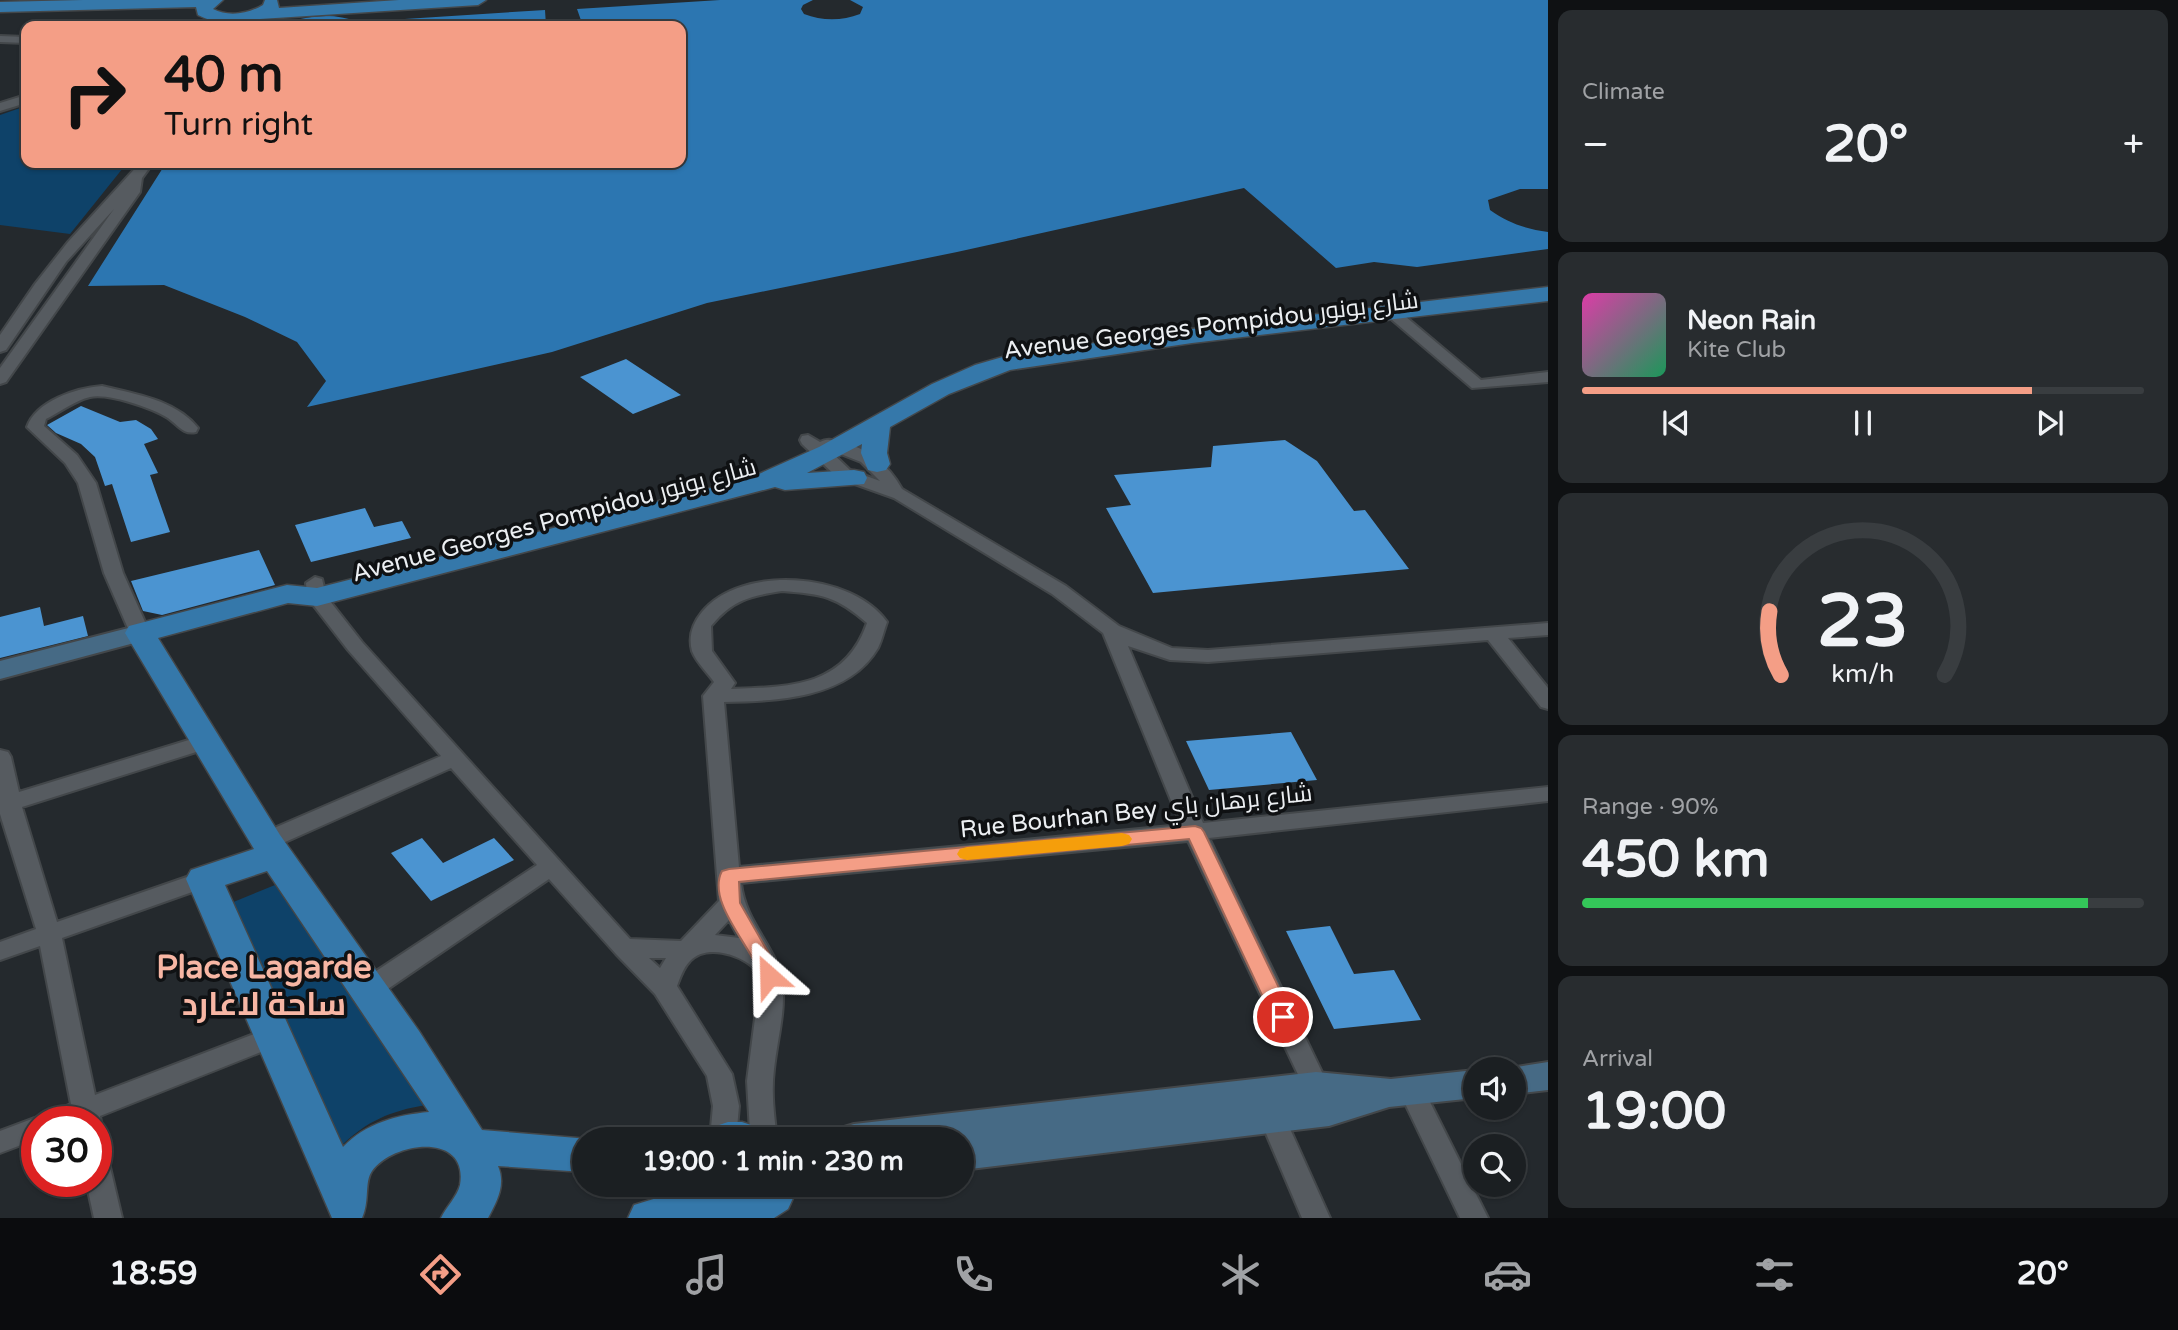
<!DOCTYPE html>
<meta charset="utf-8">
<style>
body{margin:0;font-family:"Varela Round",Cairo,sans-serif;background:#282c2f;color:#f1f3f6;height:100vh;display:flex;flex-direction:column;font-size:26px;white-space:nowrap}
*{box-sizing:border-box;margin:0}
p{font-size:23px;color:#a0a2a5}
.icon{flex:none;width:38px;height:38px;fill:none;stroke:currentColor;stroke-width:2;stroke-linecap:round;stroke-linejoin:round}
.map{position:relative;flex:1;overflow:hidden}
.panel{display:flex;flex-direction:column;gap:10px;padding:10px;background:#0f1113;width:630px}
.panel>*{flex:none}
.hud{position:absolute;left:21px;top:21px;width:665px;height:147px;border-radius:14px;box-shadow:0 2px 5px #0004,0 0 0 2px #393d40;background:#f49e86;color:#111;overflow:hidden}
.tools{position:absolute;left:1463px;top:1057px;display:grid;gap:14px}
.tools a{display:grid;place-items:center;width:63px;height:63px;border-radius:50%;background:#1b1f22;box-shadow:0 2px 5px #0004,0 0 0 2px #393d40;font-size:35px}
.speed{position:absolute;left:21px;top:1106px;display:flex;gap:14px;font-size:35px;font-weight:700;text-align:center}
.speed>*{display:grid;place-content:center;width:91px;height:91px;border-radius:50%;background:#1b1f22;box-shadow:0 2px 5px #0004,0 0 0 2px #393d40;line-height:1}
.speed .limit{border:10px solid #d22;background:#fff;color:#111}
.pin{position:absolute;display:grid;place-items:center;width:60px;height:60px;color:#fff;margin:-30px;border:4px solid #fff;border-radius:50%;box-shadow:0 2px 7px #0007}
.me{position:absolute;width:77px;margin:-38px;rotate:335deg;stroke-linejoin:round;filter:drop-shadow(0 0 5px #0008)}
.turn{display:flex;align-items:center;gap:24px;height:147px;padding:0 28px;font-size:32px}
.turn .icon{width:91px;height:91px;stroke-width:2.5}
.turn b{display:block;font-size:49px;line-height:60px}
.big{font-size:52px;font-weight:800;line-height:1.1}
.panel .card{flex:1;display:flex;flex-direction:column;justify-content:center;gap:10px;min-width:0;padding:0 24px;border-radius:14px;background:#282c2f}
.panel .dial{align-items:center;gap:0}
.dial svg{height:182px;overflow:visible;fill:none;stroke:#393d40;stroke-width:7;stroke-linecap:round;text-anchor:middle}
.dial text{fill:#f1f3f6;stroke:none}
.song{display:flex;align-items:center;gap:21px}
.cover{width:84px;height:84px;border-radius:10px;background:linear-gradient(135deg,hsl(320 70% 55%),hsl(150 70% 35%))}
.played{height:7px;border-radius:4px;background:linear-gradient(90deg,#f49e86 80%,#393d40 80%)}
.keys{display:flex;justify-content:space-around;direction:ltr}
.heat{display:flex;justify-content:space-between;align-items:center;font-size:38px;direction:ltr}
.charge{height:10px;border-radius:5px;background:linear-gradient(90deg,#34c759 90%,#393d40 0)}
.trip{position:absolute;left:572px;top:1127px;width:402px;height:70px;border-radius:35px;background:#1b1f22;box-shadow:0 2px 5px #0004,0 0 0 2px #393d40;font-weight:800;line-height:70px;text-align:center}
.tab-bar{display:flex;height:112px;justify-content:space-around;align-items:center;background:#0b0c0e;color:#a0a2a5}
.tab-bar .icon{width:49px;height:49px}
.tab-bar .current{color:#f49e86}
.tab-bar b{font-size:32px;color:#f1f3f6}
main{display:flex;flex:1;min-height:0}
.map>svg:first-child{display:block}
.green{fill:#0e4269}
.water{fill:#2c76b1}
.building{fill:#4b94d1}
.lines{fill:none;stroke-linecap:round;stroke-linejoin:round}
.street-casing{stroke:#43474a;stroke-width:4}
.secondary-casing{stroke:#43474a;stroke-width:4}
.primary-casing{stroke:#43474a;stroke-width:3}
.street{fill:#565b60;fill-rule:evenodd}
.secondary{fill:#466a85;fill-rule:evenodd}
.primary{fill:#3578aa;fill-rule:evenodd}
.route{fill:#f49e86;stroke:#9f6757;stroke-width:2}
.slow{fill:#f59e0b}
.labels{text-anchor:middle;stroke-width:7;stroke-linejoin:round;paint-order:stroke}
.street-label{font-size:24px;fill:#eceff2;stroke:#0f1113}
.near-neighbourhood-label{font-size:32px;font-weight:bold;fill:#f7b6a4;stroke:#0f1113}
</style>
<main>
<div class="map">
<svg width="1548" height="1218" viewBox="0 0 1548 1218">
<rect width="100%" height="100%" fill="#24292d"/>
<path class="green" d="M26 106V163H127L70 234 0 225V115Z
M275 885 426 1105C390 1111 367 1121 341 1146L231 903Z"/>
<path class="water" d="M720 0H813L803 5 801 9 804 14C822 21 842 21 860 14L863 7 850 0H1548V189H1520L1488 200 1490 210C1508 223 1526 229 1548 232V249L1417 267 1374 262 1336 268 1244 188 957 252 707 303 552 352 307 407 326 381 297 342 245 317 164 285 88 286 166 163H681V26H583L577 9Z
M545 10 546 26H275C303 17 330 11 358 22Z"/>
<path class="building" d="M626 359 681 395 633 414 580 377Z
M81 406 120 422 136 420 151 429 158 439 144 444 158 473 150 475 170 532 131 542 112 484 105 486 95 457 81 444 56 433 47 425Z
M1285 440 1317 461 1354 511 1365 510 1409 569 1153 593 1106 508 1131 505 1114 475 1211 467 1213 446Z
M365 508 374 527 402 521 411 538 311 562 295 525Z
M259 550 275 585 162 615 143 611 131 581Z
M40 607 44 626 83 616 88 636 0 658V617Z
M1291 732 1317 780 1209 790 1186 741Z
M422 838 443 863 494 838 514 860 431 901 391 853Z
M1330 926 1354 974 1394 970 1421 1020 1334 1029 1286 931Z"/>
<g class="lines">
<g class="street-casing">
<path id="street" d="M208 14H216L234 26H221L208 18Z
M0 36 26 37V43L0 42Z
M26 95V103L0 111V103Z
M140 163H153L142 178 140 192 6 382 0 384V368L114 209 66 262 6 350 0 352V335L35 284 68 242Z
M1382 300 1387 301 1481 380 1548 372V382L1472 388 1377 307 1375 304 1377 301Z
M102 386C135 394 176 400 198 428L196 432C183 435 178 425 168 418 152 408 109 393 90 397 76 400 60 412 46 419L44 426 77 455 96 483 123 573 150 633 147 637H133L130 633 104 573 78 483 65 463 27 427C36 401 76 388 102 386Z
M808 435 820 442C827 438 833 440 841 442 869 449 888 464 902 489L1066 586 1119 626 1172 648 1208 650 1548 623V635L1508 638 1548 688V709L1541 707 1488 640 1208 662 1170 660 1128 646 1203 823 1548 787V801L1209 838 1333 1095 1329 1102 1320 1106 1311 1102 1188 841 741 883C745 923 777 947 782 982 786 1011 777 1040 774 1069 771 1092 774 1116 777 1139H751L750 1132 747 1081 758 995 753 967C738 954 706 944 690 961 683 968 680 978 677 986L732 1074 739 1106 736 1139H710L713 1106 707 1076 655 994 616 954 549 879 379 995 370 997 361 995 358 988 361 981 537 865 451 768 274 847 266 849 258 847 255 841 258 835 441 756 348 650 307 597 306 583 315 577 322 579 326 596 362 642 630 939 681 941 719 901 703 696 714 682C708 673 696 662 692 651 688 636 693 623 702 612 741 564 852 572 887 622 884 630 882 640 878 648 848 699 776 701 724 702L739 867 1181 825 1103 633 1052 594 894 498 838 478 802 444 800 440 802 436ZM828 449 861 462 880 481 850 470ZM782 591C822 594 836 596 867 623 845 687 790 687 731 689L735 683 712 651 711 626C732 600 750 596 782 591ZM729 920 739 938 715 935ZM649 958H666L660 968Z
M205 735 212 737 216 742 212 747 22 807 57 922 204 871 212 873 216 879 212 885 62 938 95 1095 272 1027 281 1030 285 1037 281 1044 100 1116 101 1122 97 1130 96 1122H37V1139L0 1153V1131L37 1117 43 1119 46 1114 71 1104 40 946 0 960V942L36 929 0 814V750L8 752 11 757 19 792Z
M1412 1080 1421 1084 1488 1218H1460L1399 1091 1403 1084Z
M1269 1099 1278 1102 1330 1218H1302L1256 1110 1260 1102Z
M96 1152 106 1155 109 1163 122 1218H94L86 1181H96Z"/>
</g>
<g class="secondary-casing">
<path id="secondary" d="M140 625 149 627 153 633 149 639 0 679V661Z
M1548 1062V1090L1514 1094V1069H1504Z
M1475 1070V1098L1389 1107 1329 1126 962 1170V1139H836L841 1128 854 1124 1316 1072 1391 1079Z"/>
</g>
<g class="primary-casing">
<path id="primary" d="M83 0H223L213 9C228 17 248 14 263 5L265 0H277L279 8 399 0H486L478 5 260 19C238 25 218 25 198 15L196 7 0 12V2Z
M1548 287V301L1192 343 1010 370 949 394 890 427 887 453 890 464 886 470 877 472 868 470 861 453 862 444 807 473 854 470 864 472 867 478 864 484 785 490 775 487 317 606 288 603 158 638 280 835 419 1031 482 1130 589 1139H584V1172L498 1166C506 1185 497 1201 488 1218H441C446 1207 457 1197 460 1185 469 1132 394 1141 372 1171 364 1182 370 1201 362 1218H332L186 879 191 870 254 849 125 633 129 626 287 585 317 588 750 478 819 447 932 384 975 365 1006 356 1192 329ZM267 871 429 1112C397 1115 366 1123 343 1147L225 885Z
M728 1122H742L757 1127 762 1139H708L713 1127Z
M669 1185H714L721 1190 736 1191 749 1190 756 1185H799L788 1209 774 1218H628L634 1205 673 1193Z"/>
</g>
<use href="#street" class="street"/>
<use href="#secondary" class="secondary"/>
<use href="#primary" class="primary"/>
</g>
<path class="route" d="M1195 826 1201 828 1204 832 1293 1017 1290 1023 1283 1025 1275 1023 1189 839 739 882 740 903 776 966 779 976 776 981 769 983 761 981C759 976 758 971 756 965 745 940 707 899 722 871L729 869Z"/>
<path class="slow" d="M1122 833 1129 835 1132 839 1129 844 1122 846 967 860 960 858 957 854 960 849 967 847Z"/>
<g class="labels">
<g class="street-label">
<text transform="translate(1211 325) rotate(-7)" y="8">Avenue Georges Pompidou شارع بونور</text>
<text transform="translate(554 520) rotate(-15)" y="8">Avenue Georges Pompidou شارع بونور</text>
<text transform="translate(1136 811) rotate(-6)" y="8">Rue Bourhan Bey شارع برهان باي</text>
</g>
<g class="near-neighbourhood-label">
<text x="264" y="978">Place Lagarde<tspan x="264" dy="37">ساحة لاغارد</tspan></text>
</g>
</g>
</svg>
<div class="tools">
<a><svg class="icon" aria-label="sound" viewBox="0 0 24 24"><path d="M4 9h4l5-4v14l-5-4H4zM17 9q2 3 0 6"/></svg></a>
<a><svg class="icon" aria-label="search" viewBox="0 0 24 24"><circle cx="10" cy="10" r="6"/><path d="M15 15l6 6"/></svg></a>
</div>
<div class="speed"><div class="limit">30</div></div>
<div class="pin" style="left:1283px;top:1017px;background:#d93025"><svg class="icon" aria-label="arrive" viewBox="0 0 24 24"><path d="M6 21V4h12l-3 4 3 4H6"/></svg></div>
<svg class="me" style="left:769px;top:976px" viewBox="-20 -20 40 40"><path d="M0-17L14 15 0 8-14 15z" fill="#f49e86" stroke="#fff" stroke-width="4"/></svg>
<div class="trip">19:00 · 1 min · 230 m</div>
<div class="hud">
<div class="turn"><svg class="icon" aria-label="right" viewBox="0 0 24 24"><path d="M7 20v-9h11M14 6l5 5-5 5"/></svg><div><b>40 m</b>Turn right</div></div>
</div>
</div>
<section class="panel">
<div class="card"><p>Climate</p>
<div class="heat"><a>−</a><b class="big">20°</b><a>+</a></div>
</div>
<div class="card">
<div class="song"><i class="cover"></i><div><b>Neon Rain</b><p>Kite Club</p></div></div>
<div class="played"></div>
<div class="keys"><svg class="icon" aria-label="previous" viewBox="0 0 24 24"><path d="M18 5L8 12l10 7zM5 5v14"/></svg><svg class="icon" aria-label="pause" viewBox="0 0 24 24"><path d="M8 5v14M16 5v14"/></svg><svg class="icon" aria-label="next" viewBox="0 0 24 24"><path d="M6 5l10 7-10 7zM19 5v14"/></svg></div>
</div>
<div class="card dial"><svg viewBox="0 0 100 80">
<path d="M14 69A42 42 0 1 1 86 69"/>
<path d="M14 69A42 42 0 0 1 9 41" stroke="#f49e86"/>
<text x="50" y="56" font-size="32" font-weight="700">23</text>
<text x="50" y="72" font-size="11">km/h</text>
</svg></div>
<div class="card"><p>Range · 90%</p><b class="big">450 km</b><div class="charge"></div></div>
<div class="card"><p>Arrival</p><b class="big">19:00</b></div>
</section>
</main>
<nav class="tab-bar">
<b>18:59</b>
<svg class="icon current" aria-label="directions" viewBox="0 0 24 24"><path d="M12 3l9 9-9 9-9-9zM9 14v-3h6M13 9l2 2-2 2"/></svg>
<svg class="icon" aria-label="music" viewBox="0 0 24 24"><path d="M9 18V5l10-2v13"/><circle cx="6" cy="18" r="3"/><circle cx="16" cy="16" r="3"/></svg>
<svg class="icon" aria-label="phone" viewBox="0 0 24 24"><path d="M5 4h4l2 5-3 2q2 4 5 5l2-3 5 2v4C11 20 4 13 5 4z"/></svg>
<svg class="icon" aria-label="climate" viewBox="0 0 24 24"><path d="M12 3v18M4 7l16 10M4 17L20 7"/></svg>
<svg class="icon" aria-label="car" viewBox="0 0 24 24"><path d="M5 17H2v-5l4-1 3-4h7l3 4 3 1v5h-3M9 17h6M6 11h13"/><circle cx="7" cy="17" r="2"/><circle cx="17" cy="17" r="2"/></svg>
<svg class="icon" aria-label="filters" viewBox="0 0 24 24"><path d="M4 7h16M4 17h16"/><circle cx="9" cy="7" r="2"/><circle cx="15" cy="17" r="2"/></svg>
<b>20°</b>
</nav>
